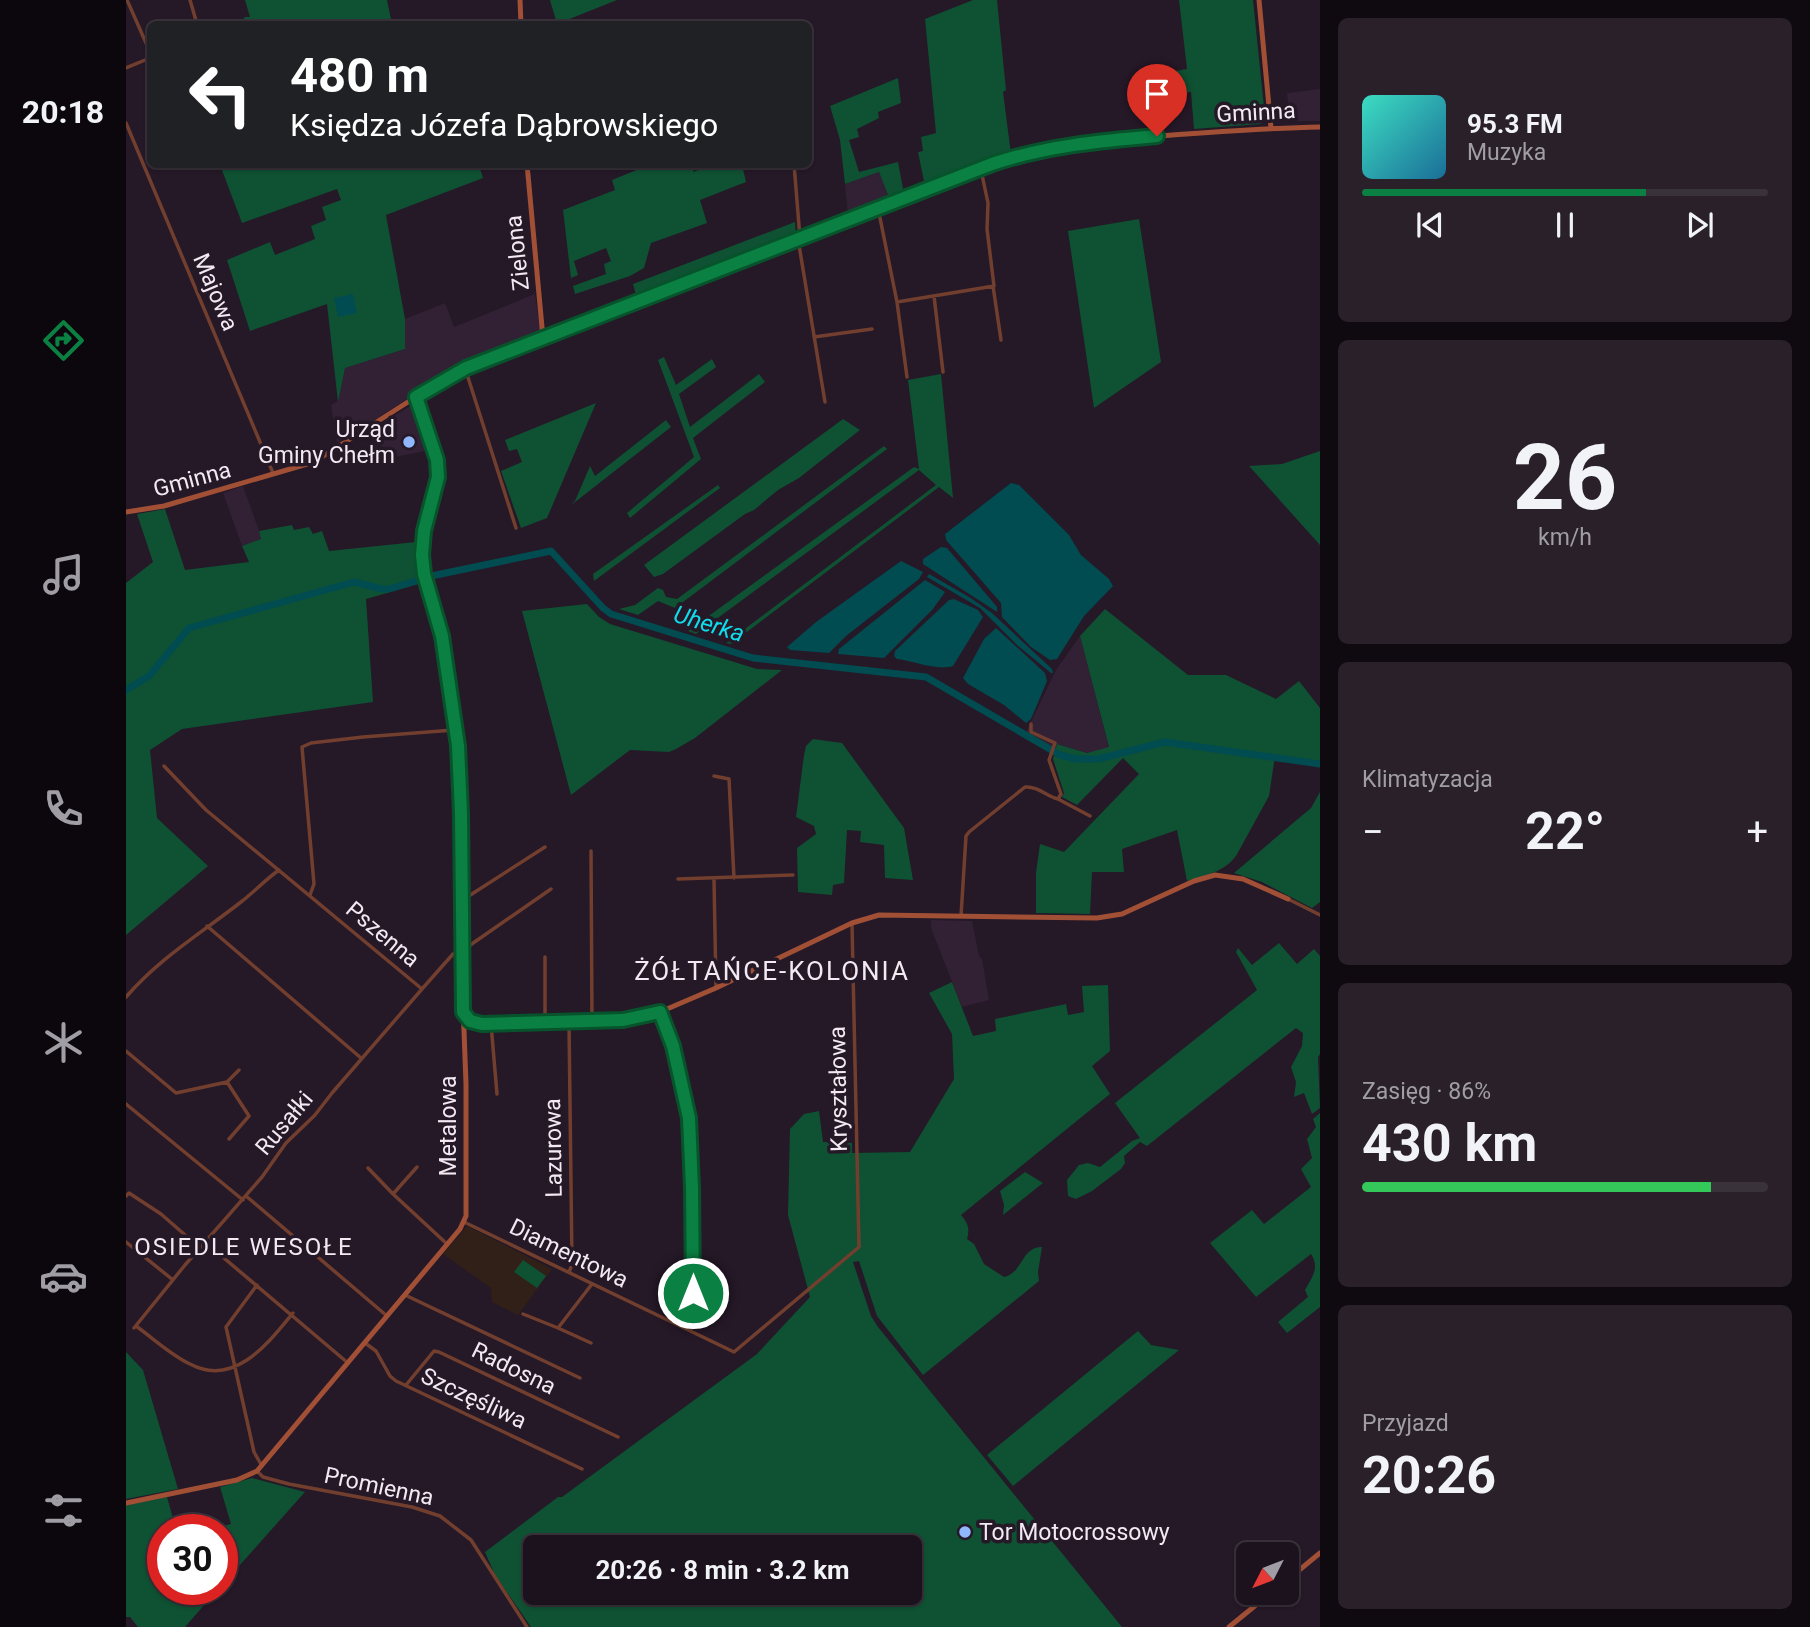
<!DOCTYPE html>
<html lang="pl">
<meta charset="utf-8">
<style>
body{margin:0;font-family:Roboto,sans-serif;background:#29202a;color:#f1f3f6;height:100vh;display:flex;flex-direction:column;font-size:26px;white-space:nowrap}
*{box-sizing:border-box;margin:0}
p{font-size:23px;color:#a09ea4}
.icon{flex:none;width:38px;height:38px;fill:none;stroke:currentColor;stroke-width:2;stroke-linecap:round;stroke-linejoin:round}
.map{position:relative;flex:1;overflow:hidden}
.panel{display:flex;flex-direction:column;gap:18px;padding:18px;background:#0f0a10;width:490px}
.panel>*{flex:none}
.top-card{position:absolute;left:21px;top:21px;width:665px;height:147px;border-radius:10px;box-shadow:0 2px 5px #0004,0 0 0 2px #3a323b;background:#202124;color:#fff;overflow:hidden}
.needle{width:46px;rotate:228deg}
.tools{position:absolute;left:1110px;top:1542px;display:grid;gap:14px}
.tools a{display:grid;place-items:center;width:63px;height:63px;border-radius:10px;background:#1c121d;box-shadow:0 2px 5px #0004,0 0 0 2px #3a323b;font-size:35px}
.speed{position:absolute;left:21px;top:1514px;display:flex;gap:14px;font-size:35px;font-weight:700;text-align:center}
.speed>*{display:grid;place-content:center;width:91px;height:91px;border-radius:50%;background:#1c121d;box-shadow:0 2px 5px #0004,0 0 0 2px #3a323b;line-height:1}
.speed .limit{border:10px solid #d22;background:#fff;color:#111}
.pin{position:absolute;display:grid;place-items:center;width:60px;height:60px;color:#fff;margin:-72px -30px;border-radius:50% 50% 50% 0;rotate:-45deg;box-shadow:0 0 7px #0007}
.pin .icon{rotate:45deg}
.me{position:absolute;width:77px;margin:-38px;rotate:0deg;stroke-linejoin:round;filter:drop-shadow(0 0 5px #0008)}
.turn{display:flex;align-items:center;gap:24px;height:147px;padding:0 28px;font-size:32px}
.turn .icon{width:91px;height:91px;stroke-width:2.5}
.turn b{display:block;font-size:49px;line-height:60px}
.big{font-size:52px;font-weight:700;line-height:1.1}
.panel .card{flex:1;display:flex;flex-direction:column;justify-content:center;gap:10px;min-width:0;padding:0 24px;border-radius:10px;background:#29202a}
.panel .dial{align-items:center;gap:0}
.dial b{font-size:91px;line-height:1}
.song{display:flex;align-items:center;gap:21px}
.cover{width:84px;height:84px;border-radius:10px;background:linear-gradient(135deg,hsl(170 70% 55%),hsl(200 70% 35%))}
.played{height:7px;border-radius:4px;background:linear-gradient(90deg,#0b8043 70%,#3a323b 70%)}
.keys{display:flex;justify-content:space-around;direction:ltr}
.heat{display:flex;justify-content:space-between;align-items:center;font-size:38px;direction:ltr}
.charge{height:10px;border-radius:5px;background:linear-gradient(90deg,#34c759 86%,#3a323b 0)}
.trip{position:absolute;left:397px;top:1535px;width:399px;height:70px;border-radius:10px;background:#1c121d;box-shadow:0 2px 5px #0004,0 0 0 2px #3a323b;font-weight:700;line-height:70px;text-align:center}
main{display:flex;flex:1;min-height:0}
.dock{display:flex;flex-direction:column;width:126px;justify-content:space-around;align-items:center;background:#0b070c;color:#a09ea4}
.dock .icon{width:49px;height:49px}
.dock .on{color:#0b8043}
.dock b{font-size:32px;color:#f1f3f6}
.map>svg:first-child{display:block}
.built{fill:#322034}
.education{fill:#312018}
.green{fill:#0f5133;fill-rule:evenodd}
.water{fill:#004c51}
.lines{fill:none;stroke-linecap:round;stroke-linejoin:round}
.river{stroke:#004c51;stroke-width:7}
.street{stroke:#723f2f;stroke-width:3.5}
.secondary{stroke:#a15036;stroke-width:5}
.route-casing{stroke:#07532c;stroke-width:18}
.route{stroke:#0b8043;stroke-width:12}
.poi-dot{fill:#91b8fd;stroke:#251827;stroke-width:2.5}
.labels{text-anchor:middle;stroke-width:7;stroke-linejoin:round;paint-order:stroke}
.street-label{font-size:23px;fill:#f2e9f3;stroke:#251827}
.poi-label{font-size:23px;fill:#f2e9f3;stroke:#251827;text-anchor:end}
.water-label{font-size:24px;font-style:italic;fill:#0fdceb;stroke:#251827}
.neighbourhood-label{font-size:24px;letter-spacing:2px;fill:#f2e9f3;stroke:#251827}
.quarter-label{font-size:26px;letter-spacing:2px;fill:#f2e9f3;stroke:#251827}
</style>
<main>
<nav class="dock">
<b>20:18</b>
<svg class="icon on" aria-label="directions" viewBox="0 0 24 24"><path d="M12 3l9 9-9 9-9-9zM9 14v-3h6M13 9l2 2-2 2"/></svg>
<svg class="icon" aria-label="music" viewBox="0 0 24 24"><path d="M9 18V5l10-2v13"/><circle cx="6" cy="18" r="3"/><circle cx="16" cy="16" r="3"/></svg>
<svg class="icon" aria-label="phone" viewBox="0 0 24 24"><path d="M5 4h4l2 5-3 2q2 4 5 5l2-3 5 2v4C11 20 4 13 5 4z"/></svg>
<svg class="icon" aria-label="climate" viewBox="0 0 24 24"><path d="M12 3v18M4 7l16 10M4 17L20 7"/></svg>
<svg class="icon" aria-label="car" viewBox="0 0 24 24"><path d="M5 17H2v-5l4-1 3-4h7l3 4 3 1v5h-3M9 17h6M6 11h13"/><circle cx="7" cy="17" r="2"/><circle cx="17" cy="17" r="2"/></svg>
<svg class="icon" aria-label="filters" viewBox="0 0 24 24"><path d="M4 7h16M4 17h16"/><circle cx="9" cy="7" r="2"/><circle cx="15" cy="17" r="2"/></svg>
</nav>
<div class="map">
<svg width="1194" height="1627" viewBox="0 0 1194 1627">
<rect width="100%" height="100%" fill="#251827"/>
<path class="built" d="M1194 89V121H1164L1161 93Z
M753 172 764 200 735 208 722 216 719 184Z
M409 294 415 336 328 370 211 443 205 405 212 401 219 368 279 349V319L319 303 328 327Z
M286 405 290 407 305 450 258 459 250 427Z
M117 486 136 539 116 546 97 493Z
M954 636 983 748 961 753 932 744 929 751 899 734 930 670Z
M805 920 846 921 853 956 856 959 863 1000 836 1007 805 928Z"/>
<path class="education" d="M341 1226 426 1269 392 1315 366 1302 365 1288 317 1254Z"/>
<path class="green" d="M119 0H261L266 24H113L119 17H124Z
M424 0H491L431 24Z
M847 0H871L880 90 877 92 885 154 799 186 792 152 797 151 795 137 810 133 799 19Z
M1053 0H1127L1139 117 1135 124 1068 129 1065 92 1047 94 1043 72 1061 69Z
M772 78 775 103 752 112 753 118 731 129 733 137 723 140 733 172 772 162 778 194 764 200 753 172 719 184 714 140 704 106Z
M94 165H353L357 178 260 215 279 319V349L219 368 212 402 201 304 124 331 101 260 144 242 149 255 189 239 185 226 200 220 196 207 215 200 211 189 116 223Z
M513 165H569L567 172 586 165H616L620 182 574 200 581 223 525 243 518 268 504 276 449 294 447 286 480 274 478 264 485 261 480 248 448 261 452 275 445 278 437 210 489 190 486 180 513 169Z
M1013 219 1035 362 968 408 942 231Z
M669 222 670 236 511 299 507 284Z
M538 357 550 385 586 359 590 367 553 394 564 427 633 374 639 382 567 438 575 459 504 518 501 513 568 457 532 360Z
M815 374 827 498 813 487 605 644 600 643 810 485 793 470 570 634 562 631 788 467 793 469 782 380Z
M470 403 421 518 395 528 375 471 396 462 391 449 383 451 379 440Z
M717 419 734 430 673 478 652 490 628 510 619 514 537 574 528 577 518 565Z
M540 420 545 427 444 506 449 501 464 466 469 476Z
M758 446 761 449 549 608 532 601 512 615 493 609 509 605 532 588 537 590 540 597 551 599Z
M1194 451V545L1123 466 1156 464Z
M592 485 594 488 468 581 467 574Z
M39 509 59 570 123 562 116 546 135 539 133 531 166 525 168 530 183 527 187 534 196 531 203 551 290 542 296 583 240 599 247 702 56 729 24 750 31 818 82 866 0 935V583L27 562 11 514Z
M461 604 473 617 484 624 631 669 656 670 569 738 550 749 543 752 504 750 445 795 396 611Z
M979 609 1062 675H1100L1150 699 1173 681 1194 708V761L1149 756 1143 796 1110 856C1098 872 1080 875 1061 881L1051 830 996 849 998 872H966L964 914 910 913V873L914 844 938 852 1013 774 997 758 951 805 936 797 938 793 927 759 931 744 961 753 983 747 954 636Z
M687 739 716 743 778 828 787 880 759 878 758 845 734 842 735 831 721 830 718 883 707 885 706 895 672 892 671 848 690 834 688 826 670 817 678 755 680 746Z
M1194 792V902L1186 908 1136 882 1108 873 1185 808Z
M1153 943 1171 964 1188 949 1194 956V1054L1192 1057 1194 1108 1186 1114 1178 1093 1168 1097 1170 1082 1165 1067 1176 1046 1177 1033 1170 1028 1021 1146 1014 1142 998 1156 999 1163 995 1169 966 1191 950 1199 942 1196 941 1180 953 1165 962 1163 974 1167 1006 1141 1014 1138 989 1103 1131 990 1110 952 1112 948 1126 965Z
M826 982 847 1036 870 1031 869 1019 940 1004 942 1015 958 1012 956 986 982 985 984 1051 966 1066 984 1094 835 1215C842 1223 844 1229 841 1239L848 1244 858 1264 878 1277C897 1273 895 1247 916 1247L912 1272 913 1281 797 1375 751 1316 733 1261 727 1262 745 1316 752 1327 996 1627H405L369 1575 359 1552 432 1497H436L631 1354 684 1297 662 1215 664 1129 678 1114 693 1111 697 1142 726 1143V1153L784 1152 828 1079 826 1034 803 993ZM410 1547H784V1592H410Z
M1194 1113V1307L1161 1333 1152 1322 1182 1297 1179 1290C1186 1277 1194 1268 1185 1254L1130 1297 1084 1243 1126 1210 1138 1224 1185 1187 1175 1169 1186 1158 1181 1139 1190 1127 1187 1119Z
M899 1172 917 1183 877 1215 878 1205 874 1191Z
M397 1260 420 1276 411 1288 388 1272Z
M1012 1331 1025 1345 1053 1350 887 1486 861 1455Z
M0 1352 17 1370 52 1489 0 1499Z
M126 1478 179 1492 96 1585V1530L86 1529 105 1524 94 1487Z
M41 1497 50 1529 37 1530V1589H92L59 1627H12L4 1617H0V1505Z"/>
<path class="water" d="M227 294 231 313 212 317 208 298Z
M885 483 893 485 943 535 955 555 983 579 987 586 958 616 931 659 924 660 905 647 876 617 875 603 820 540 819 534Z
M815 547 821 548 871 607V612L797 564V559Z
M775 561 797 572 793 579 720 636 703 653 664 650 661 647 690 622Z
M803 574 843 597 866 613 926 669 927 673H925L891 645 854 608 801 577Z
M799 580 819 592 807 609 758 658 712 654 713 649Z
M828 599 852 610 857 617 827 666C811 671 788 661 771 659L768 656 769 651 823 600Z
M870 628 919 673 921 681 905 719 900 723 878 705 842 684 837 678 858 639Z"/>
<g class="lines">
<path class="river" d="M0 690 23 676 63 628 228 582 256 589H263L310 575 425 551 477 608 485 614 627 658 800 677 934 755 950 759H972L1039 742 1194 764"/>
<path class="street" d="M1 0 24 52
M64 0 71 24
M0 68 24 58
M0 123 147 473
M668 164 674 238
M752 208 771 302 781 377
M672 239 699 402
M867 286 875 340
M808 296 817 372
M771 302 868 286 861 229 862 203 855 170
M688 337 746 329
M339 368 390 528
M38 766 80 810 296 989 327 954 340 948 425 889
M588 776 603 779 608 878
M932 799 964 816
M465 851 466 1022
M552 879 667 875
M588 879 590 988
M184 895 188 884 176 747 185 743 237 737 328 730
M1162 899 1194 915
M335 901 419 847
M835 916 840 836 843 832 899 787C912 786 920 796 932 799L935 794 923 760 929 743 905 732V724
M81 926 235 1058
M419 957V1023
M0 997C35 957 74 934 115 902 128 892 139 880 153 870
M534 1012 547 1046 555 1093 563 1118 567 1214 565 1331
M443 1023 446 1265 443 1272
M365 1024 371 1094
M0 1051 50 1093 101 1082 113 1070
M101 1082 123 1116 103 1139
M0 1104 117 1200
M242 1168 267 1194 321 1244
M267 1194 291 1167
M0 1196 3 1193 35 1214 74 1248
M120 1196 261 1316
M338 1222 608 1352 733 1247 726 924
M0 1242 47 1280
M79 1242 222 1363
M131 1285 100 1327 128 1452 136 1466
M279 1295 454 1378
M397 1314 432 1328 466 1284
M10 1326C28 1339 45 1355 64 1364 109 1388 143 1342 167 1313
M8 1328 59 1265 136 1177 160 1143 189 1115 206 1093 296 989
M432 1328 465 1343
M239 1343 250 1351 264 1376 270 1381 456 1469
M280 1385 308 1351 313 1352 492 1437
M131 1471 137 1477 163 1484 286 1507 314 1516 345 1540 401 1627"/>
<path class="secondary" d="M394 0 395 24
M1133 0 1145 128
M401 164 417 338
M0 512 38 506 188 462 321 377 339 368 894 154C940 143 986 140 1033 136 1087 132 1140 128 1194 127
M338 1023 349 1025 497 1020 534 1012 590 988 726 923 753 915 971 918 996 914 1068 881 1089 875 1117 879 1162 899
M0 1503 111 1480 131 1471 334 1229 340 1216V1084L335 950V775L316 637 298 574 296 555 298 531 312 477 311 460 290 397
M1160 1581 1194 1553
M1103 1627 1146 1592"/>
</g>
<g class="lines">
<g class="route-casing">
<path id="route" d="M567 1293 566 1188 563 1118 547 1046 534 1012 497 1020 356 1024 344 1021 337 1012 335 813 332 746 316 636 298 574 296 555 298 531 312 477 311 460 290 397 340 368 866 164C920 146 974 141 1031 136"/>
</g>
<use href="#route" class="route"/>
</g>
<g class="poi-dot">
<circle cx="283" cy="442" r="7"/>
<circle cx="839" cy="1532" r="7"/>
</g>
<g class="labels">
<g class="street-label">
<text transform="translate(1130 112) rotate(-3)" y="8">Gminna</text>
<text transform="translate(391 253) rotate(-96)" y="8">Zielona</text>
<text transform="translate(90 292) rotate(67)" y="8">Majowa</text>
<text transform="translate(66 479) rotate(-15)" y="8">Gminna</text>
<text transform="translate(257 934) rotate(40)" y="8">Pszenna</text>
<text transform="translate(712 1089) rotate(-91)" y="8">Kryształowa</text>
<text transform="translate(158 1123) rotate(-50)" y="8">Rusałki</text>
<text transform="translate(322 1126) rotate(-90)" y="8">Metalowa</text>
<text transform="translate(427 1148) rotate(-91)" y="8">Lazurowa</text>
<text transform="translate(443 1253) rotate(26)" y="8">Diamentowa</text>
<text transform="translate(388 1368) rotate(26)" y="8">Radosna</text>
<text transform="translate(348 1398) rotate(25)" y="8">Szczęśliwa</text>
<text transform="translate(253 1486) rotate(12)" y="8">Promienna</text>
</g>
<g class="poi-label">
<text x="269" y="437">Urząd<tspan x="269" dy="26">Gminy Chełm</tspan></text>
<text x="853" y="1540" text-anchor="start">Tor Motocrossowy</text>
</g>
<g class="water-label">
<text transform="translate(583 624) rotate(17)" y="8">Uherka</text>
</g>
<g class="neighbourhood-label">
<text x="118" y="1255">OSIEDLE WESOŁE</text>
</g>
<g class="quarter-label">
<text x="646" y="980">ŻÓŁTAŃCE-KOLONIA</text>
</g>
</g>
</svg>
<div class="tools">
<a><svg class="needle" viewBox="-14 -14 28 28"><path d="M0-13l5 13h-10z" fill="#e53935"/><path d="M0 13l5-13h-10z" fill="#a09ea4"/></svg></a>
</div>
<div class="speed"><div class="limit">30</div></div>
<div class="pin" style="left:1031px;top:136px;background:#d93025"><svg class="icon" aria-label="arrive" viewBox="0 0 24 24"><path d="M6 21V4h12l-3 4 3 4H6"/></svg></div>
<svg class="me" style="left:567px;top:1293px" viewBox="-20 -20 40 40"><circle r="17" fill="#0b8043" stroke="#fff" stroke-width="3"/><path d="M0-11L8 9 0 5-8 9z" fill="#fff"/></svg>
<div class="trip">20:26 · 8 min · 3.2 km</div>
<div class="top-card">
<div class="turn"><svg class="icon" aria-label="left" viewBox="0 0 24 24"><path d="M17 20v-9H6M10 6l-5 5 5 5"/></svg><div><b>480 m</b>Księdza Józefa Dąbrowskiego</div></div>
</div>
</div>
<section class="panel">
<div class="card">
<div class="song"><i class="cover"></i><div><b>95.3 FM</b><p>Muzyka</p></div></div>
<div class="played"></div>
<div class="keys"><svg class="icon" aria-label="previous" viewBox="0 0 24 24"><path d="M18 5L8 12l10 7zM5 5v14"/></svg><svg class="icon" aria-label="pause" viewBox="0 0 24 24"><path d="M8 5v14M16 5v14"/></svg><svg class="icon" aria-label="next" viewBox="0 0 24 24"><path d="M6 5l10 7-10 7zM19 5v14"/></svg></div>
</div>
<div class="card dial"><b>26</b><p>km/h</p></div>
<div class="card"><p>Klimatyzacja</p>
<div class="heat"><a>−</a><b class="big">22°</b><a>+</a></div>
</div>
<div class="card"><p>Zasięg · 86%</p><b class="big">430 km</b><div class="charge"></div></div>
<div class="card"><p>Przyjazd</p><b class="big">20:26</b></div>
</section>
</main>
